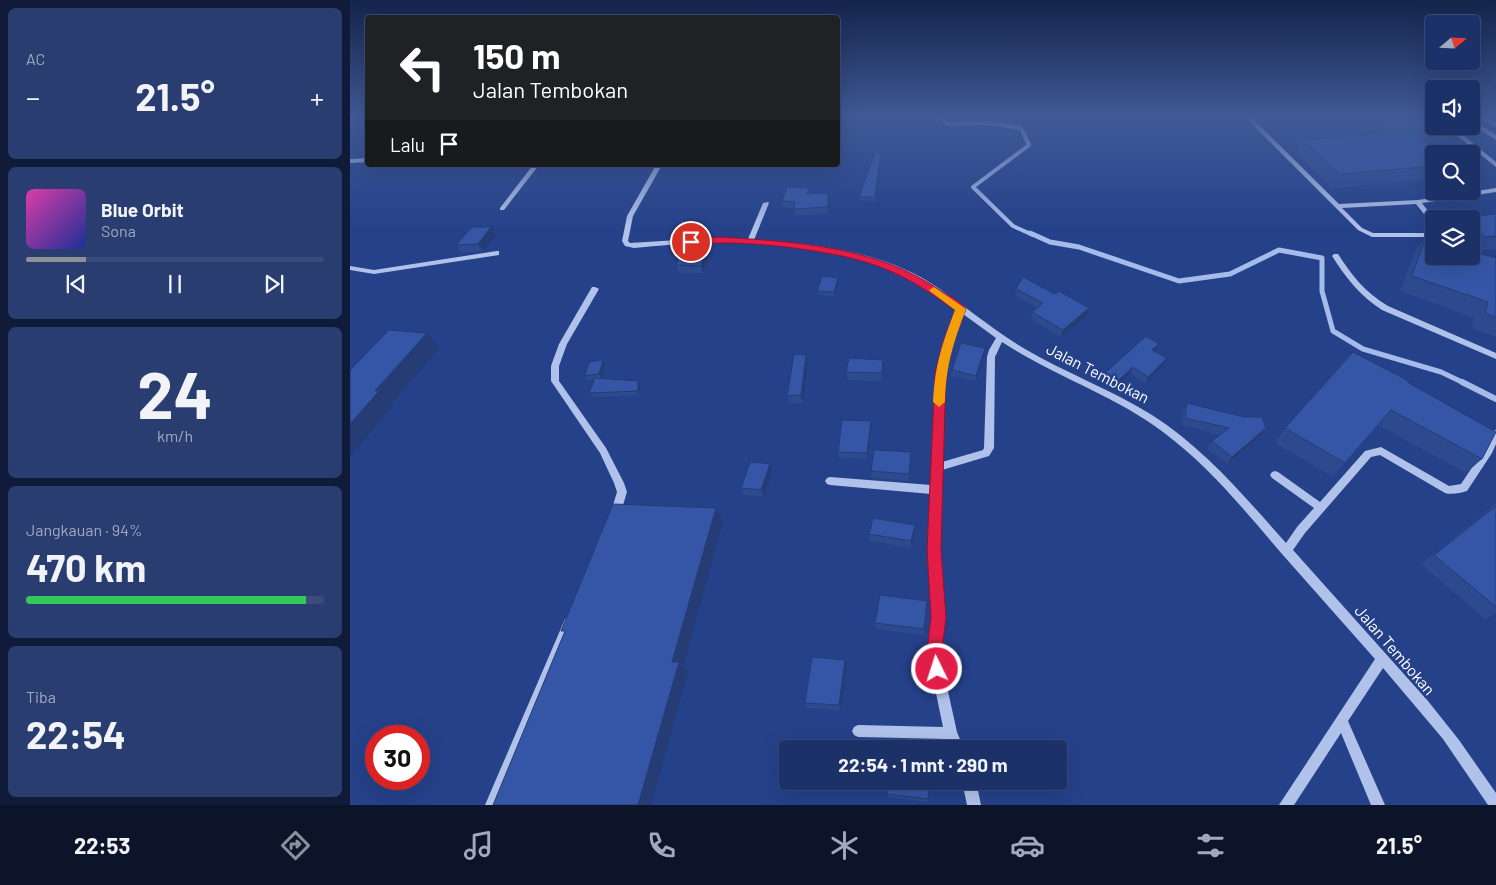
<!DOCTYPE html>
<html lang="id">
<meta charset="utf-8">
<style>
body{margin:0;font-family:Barlow,sans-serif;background:#293d70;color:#f1f3f6;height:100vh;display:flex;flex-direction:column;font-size:19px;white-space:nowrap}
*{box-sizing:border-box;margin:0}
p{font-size:16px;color:#a0a9c0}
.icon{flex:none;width:28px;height:28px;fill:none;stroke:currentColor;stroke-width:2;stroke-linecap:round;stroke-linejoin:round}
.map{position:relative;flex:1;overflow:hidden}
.sheet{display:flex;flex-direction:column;gap:8px;padding:8px;background:#0f1b39;width:350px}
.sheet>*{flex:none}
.guide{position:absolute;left:15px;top:15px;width:475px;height:152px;border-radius:5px;box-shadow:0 5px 20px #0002,0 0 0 1px #3a4c7b;background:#202124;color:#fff;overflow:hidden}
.needle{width:32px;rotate:71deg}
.controls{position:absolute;left:1075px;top:15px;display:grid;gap:10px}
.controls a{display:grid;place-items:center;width:55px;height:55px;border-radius:5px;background:#1c3167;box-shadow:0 5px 20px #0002,0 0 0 1px #3a4c7b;font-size:25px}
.speed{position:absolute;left:15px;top:725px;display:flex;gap:10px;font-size:25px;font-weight:700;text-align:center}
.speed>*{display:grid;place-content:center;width:65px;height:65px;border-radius:50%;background:#1c3167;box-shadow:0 5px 20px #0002,0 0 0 1px #3a4c7b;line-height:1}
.speed .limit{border:8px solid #d22;background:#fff;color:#111}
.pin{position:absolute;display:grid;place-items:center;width:42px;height:42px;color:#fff;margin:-21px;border:2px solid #fff;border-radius:50%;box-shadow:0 1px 5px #0007}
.me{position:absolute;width:55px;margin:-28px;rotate:356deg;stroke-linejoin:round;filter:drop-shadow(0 0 4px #0008)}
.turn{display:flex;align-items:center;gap:18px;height:105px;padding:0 25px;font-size:22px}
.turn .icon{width:65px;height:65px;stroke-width:2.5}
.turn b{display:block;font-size:35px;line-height:42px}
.then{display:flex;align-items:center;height:48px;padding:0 25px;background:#0003;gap:10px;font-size:19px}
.big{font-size:38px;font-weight:700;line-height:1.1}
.sheet .tile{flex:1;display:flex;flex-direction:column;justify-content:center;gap:8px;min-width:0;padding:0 18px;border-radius:8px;background:#293d70}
.sheet .dial{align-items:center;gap:0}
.dial b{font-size:65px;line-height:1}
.song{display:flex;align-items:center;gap:15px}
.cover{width:60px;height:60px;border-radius:8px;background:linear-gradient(135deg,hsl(320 70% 55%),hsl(230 70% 35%))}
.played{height:5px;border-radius:2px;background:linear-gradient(90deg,#8c9099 20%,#3a4c7b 20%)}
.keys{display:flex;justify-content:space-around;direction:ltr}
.heat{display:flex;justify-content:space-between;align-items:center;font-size:28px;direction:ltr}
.charge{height:8px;border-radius:4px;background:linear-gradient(90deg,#34c759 94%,#3a4c7b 0)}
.trip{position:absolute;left:429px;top:740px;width:288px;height:50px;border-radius:5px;background:#1c3167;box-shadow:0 5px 20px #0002,0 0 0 1px #3a4c7b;font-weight:700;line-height:50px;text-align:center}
.tab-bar{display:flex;height:80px;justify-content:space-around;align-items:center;background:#0b1429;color:#a0a9c0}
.tab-bar .icon{width:35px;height:35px}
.tab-bar .on{color:#8c9099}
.tab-bar b{font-size:22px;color:#f1f3f6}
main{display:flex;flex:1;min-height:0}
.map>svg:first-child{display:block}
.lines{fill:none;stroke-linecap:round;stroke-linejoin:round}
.stream-far2{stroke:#a5bbea;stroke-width:4}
.stream-far1{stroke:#a5bbea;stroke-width:5}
.stream{stroke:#a5bbea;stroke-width:6}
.minor{fill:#b1c2ea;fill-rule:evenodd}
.wall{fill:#2e4a8f}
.shaded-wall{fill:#253c74}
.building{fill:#3556a6;stroke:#253c74}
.route{fill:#e11d48;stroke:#92132f}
.slow{fill:#f59e0b}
.labels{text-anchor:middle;stroke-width:5;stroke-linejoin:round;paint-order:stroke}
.street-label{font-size:16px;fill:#fff;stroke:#254189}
</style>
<main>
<section class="sheet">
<div class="tile"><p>AC</p>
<div class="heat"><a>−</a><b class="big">21.5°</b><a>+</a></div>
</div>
<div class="tile">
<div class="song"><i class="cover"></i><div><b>Blue Orbit</b><p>Sona</p></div></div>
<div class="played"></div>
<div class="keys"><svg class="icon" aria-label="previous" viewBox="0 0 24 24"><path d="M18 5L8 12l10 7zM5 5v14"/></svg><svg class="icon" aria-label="pause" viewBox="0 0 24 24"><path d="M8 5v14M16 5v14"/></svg><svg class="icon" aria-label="next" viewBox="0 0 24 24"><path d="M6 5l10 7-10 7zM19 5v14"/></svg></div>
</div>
<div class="tile dial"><b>24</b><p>km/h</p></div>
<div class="tile"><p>Jangkauan · 94%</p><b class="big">470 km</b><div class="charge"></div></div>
<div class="tile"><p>Tiba</p><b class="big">22:54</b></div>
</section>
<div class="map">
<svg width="1146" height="805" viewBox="0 0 1146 805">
<rect width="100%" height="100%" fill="#254189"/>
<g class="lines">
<path class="stream-far2" d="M590 116 597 124 640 123 671 128 679 145 623 187 663 226 683 235"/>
<path class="stream-far1" d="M680 233 700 242 729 247 829 281 880 274 929 250 972 258V291L983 331 1013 349 1091 372 1114 383"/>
<path class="stream" d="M1112 382 1146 399"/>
<path class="minor" d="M2 116H8L0 122V117Z
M894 116H900L989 204 1068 200 1146 188V192L1072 203 1084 219V225L1082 224 1066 204 992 208 1012 228 1023 233H1084V237H1022L1008 230Z
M1128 116H1135L1146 123V127Z
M1121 119 1146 135V140L1121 124Z
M1095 126H1102L1146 162V167Z
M18 158V162L0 163V159Z
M183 165H189L154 210H150V208Z
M306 165H312L283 216 278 241 280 243 360 238 398 239 413 203 418 202 419 203 404 240C463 243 528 251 579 282 612 303 641 329 675 349 716 373 762 390 802 415 855 449 895 497 936 543L947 527 964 508 922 478 920 475 922 472 925 471 928 472 970 502 1015 451 1031 447 1099 486 1111 484 1133 451 1143 431 1146 430V444L1142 453 1117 491C1111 493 1101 495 1095 493L1030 455 1021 457 955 533 943 550 1078 701 1109 740 1146 793V805H1138L1093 739 1033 668 998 721 1035 805H1021L991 733 944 805H929L1025 659C994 624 963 589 932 554 895 511 859 466 813 432 764 395 703 376 652 342L645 357 644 448 639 456 592 470 589 550 594 617 591 651 593 669 607 732 614 749H601L597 739 508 737 504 735 502 731 504 727 508 725 593 727 581 669 579 651 582 617 579 550 581 494 480 485 477 484 475 481 477 478 480 477 581 485 586 373 594 343 607 309C591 297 574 285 556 276 505 250 417 240 360 242 334 243 309 246 284 248L275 246 272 241 277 216ZM613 314 646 338 639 350 637 357 634 448 633 450 592 462 594 373 602 343Z
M147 251H149V255L24 274 0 270V266L24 270Z
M984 254H988C1002 276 1016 293 1038 306L1146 353V359L1032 310C1010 296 996 278 982 256Z
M242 287H245L249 289 217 344 209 366V381L256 448 274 483 277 492 270 515 269 518 265 519 261 518 260 515 267 492 264 483 250 453 201 381V366L209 344Z
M219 617 223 619 225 623 149 805H135L215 619Z
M612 781H626L631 805H617Z"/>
</g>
<path class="wall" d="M1040 116H1084L1110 127 1103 137 1074 140 1084 154V179L982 188 946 154 953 140 1042 133 1034 126Z
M1139 116H1146V121Z
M531 153 526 201 509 200V197Z
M459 188 460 194 478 193 479 200 478 214 445 216 444 208H433L432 201Z
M1146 214V249L1124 251 1121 249V219H1111L1112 217Z
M146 235 133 251 111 253 106 245Z
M1076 236 1146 258V337L1122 328 1124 318 1050 291 1065 251Z
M359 243 361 251 353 273H329L326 265Z
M488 278 489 282 484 296 468 295 467 291Z
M666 289 705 294 738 315 711 337 681 319 682 312 687 308 665 296Z
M806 350 804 352 817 358 814 365 796 383 780 374 766 387 753 379 755 373Z
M634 354 626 381 601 376 602 370Z
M456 355 458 363 453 403H439L437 396Z
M253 360 255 364 252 378 290 384V395L242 397 239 393 245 379 237 380 235 376Z
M534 367 532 381 498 380 496 372Z
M1059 383 1132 459 1116 473 1028 425 983 477 925 443 935 428Z
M837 403 916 428 911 435 877 464 857 449 862 441 870 435 832 425 833 411Z
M522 427 517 459 489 458 488 452Z
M561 452V460L559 481 522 478 521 471Z
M422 471 414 497 394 495 391 488Z
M1146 503V613L1135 619 1071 564 1136 512Z
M565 532 562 548 520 541 519 534Z
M577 607 574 635 526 629 525 623Z
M495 660 497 665 491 710 457 708 455 703Z
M580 781 578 802 538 797 537 794Z"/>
<path class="shaded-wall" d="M531 153V157L526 201 525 197Z
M478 193 479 200 478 214Z
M141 227 146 235 133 251 128 244Z
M359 243 361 251 353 273 351 266Z
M488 278 489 282 484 296V292Z
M739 308 738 315 711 337 713 330Z
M77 333 89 348 41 404 43 405 0 457V424L25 391Z
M809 344 806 350 799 357 802 350Z
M635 348 634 354 626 381V376Z
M456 355 458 363 453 403 451 395Z
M817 358 814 365 796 383 798 377Z
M253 360 255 364 252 378 249 374Z
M533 360 534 367 532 381V373Z
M783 367 780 374 766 387 768 381Z
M288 381 290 384V395L288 391Z
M521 421 522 427 517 459V453Z
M916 428 911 435 877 464 882 457Z
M561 452V460L559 481V474Z
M420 464 422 471 414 497 411 490Z
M366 508 373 521 333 666 338 672 301 805H288L322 662Z
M565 525V532L562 548 561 541Z
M577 601V607L574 635V629Z
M495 660 497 665 491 710 489 705Z"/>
<path class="building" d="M1041 116H1084V126L1110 127 1060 131Z
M1062 131 1093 154H1084V166L990 174 953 140Z
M525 152 531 153 525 197H509Z
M437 187 459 188 457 194 478 193V207L444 209 445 202 432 201Z
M1146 214V236L1135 237 1121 225V219H1114L1112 217Z
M122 227H141L128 244 106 245Z
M1076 236 1084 239V256H1121V251L1146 258V317L1135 313 1138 302 1062 276Z
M335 243H359L351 266 326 265Z
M472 276 488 278 484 292 467 291Z
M673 277 705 294 709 291 739 308 713 330 682 312 693 303 666 289Z
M39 330 77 333 25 391H29L0 424V370Z
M796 336 809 344 802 350 817 358 798 377 783 367 768 381 755 373Z
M611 343 635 348 626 376 602 370Z
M1003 352 1057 380 1059 383 1146 432 1132 459 1041 410 995 463 935 428Z
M444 354 456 355 451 395 437 396Z
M499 358 533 360 532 373 496 372Z
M253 360 249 374 235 376 239 362Z
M245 378 288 381V391L239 393Z
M837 403 894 417H912L916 428 882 457 862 441 879 428 835 418Z
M492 420 521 421 517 453 488 452Z
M524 450 561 452 559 474 521 471Z
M400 462 420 464 411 490 391 488Z
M263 504 366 508 322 662H329L288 805H143L215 631H211Z
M1146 506V607L1084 555Z
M523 518 565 525 561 541 519 534Z
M530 595 577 601 574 629 525 623Z
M462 657 495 660 489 705 455 703Z
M538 781H579L578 799 537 794Z"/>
<linearGradient id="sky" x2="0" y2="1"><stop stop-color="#14244b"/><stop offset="0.51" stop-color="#405a97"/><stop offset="1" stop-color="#405a97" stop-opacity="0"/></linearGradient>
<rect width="1146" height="229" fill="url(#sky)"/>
<path class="route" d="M371 237C446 242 527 246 591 291 599 296 610 301 616 309L603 343 596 373 591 550 596 617 592 651 595 669 592 675 587 677 581 675 577 651 581 617 577 550 585 373 593 343 605 310C563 280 533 263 481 254 445 247 406 243 370 243 360 243 344 248 336 242L341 239Z"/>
<path class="slow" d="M584 287 616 309C603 344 596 365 595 402L589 407 583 402C585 365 592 344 605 310L581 292 579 290Z"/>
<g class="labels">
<g class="street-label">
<text transform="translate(748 373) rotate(27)" y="6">Jalan Tembokan</text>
<text transform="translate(1045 650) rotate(49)" y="6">Jalan Tembokan</text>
</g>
</g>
</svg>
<div class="controls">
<a><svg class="needle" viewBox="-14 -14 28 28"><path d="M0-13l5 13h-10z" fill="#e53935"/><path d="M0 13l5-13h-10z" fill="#a0a9c0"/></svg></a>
<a><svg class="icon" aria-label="sound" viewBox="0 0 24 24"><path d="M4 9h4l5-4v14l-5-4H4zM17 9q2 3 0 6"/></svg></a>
<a><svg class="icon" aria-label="search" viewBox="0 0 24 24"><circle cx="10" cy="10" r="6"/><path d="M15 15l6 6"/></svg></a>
<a><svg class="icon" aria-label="layers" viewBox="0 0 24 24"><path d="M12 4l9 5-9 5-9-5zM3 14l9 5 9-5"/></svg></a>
</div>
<div class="speed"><div class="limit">30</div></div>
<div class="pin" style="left:341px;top:242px;background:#d93025"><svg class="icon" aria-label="arrive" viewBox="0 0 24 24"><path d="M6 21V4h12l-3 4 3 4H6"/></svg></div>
<svg class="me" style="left:587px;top:669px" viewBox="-20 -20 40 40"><circle r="17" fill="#e11d48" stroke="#fff" stroke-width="3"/><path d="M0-11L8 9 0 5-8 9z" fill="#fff"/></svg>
<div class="trip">22:54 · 1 mnt · 290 m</div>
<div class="guide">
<div class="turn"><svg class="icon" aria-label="left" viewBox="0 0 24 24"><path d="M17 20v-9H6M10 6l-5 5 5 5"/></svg><div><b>150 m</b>Jalan Tembokan</div></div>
<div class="then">Lalu<svg class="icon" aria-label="arrive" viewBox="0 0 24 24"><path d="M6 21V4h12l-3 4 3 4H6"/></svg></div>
</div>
</div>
</main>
<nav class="tab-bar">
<b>22:53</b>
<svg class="icon on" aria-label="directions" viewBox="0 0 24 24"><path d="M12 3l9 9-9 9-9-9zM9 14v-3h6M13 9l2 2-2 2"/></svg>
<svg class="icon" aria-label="music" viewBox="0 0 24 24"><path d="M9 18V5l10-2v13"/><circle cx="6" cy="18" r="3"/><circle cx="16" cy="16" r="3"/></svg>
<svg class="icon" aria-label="phone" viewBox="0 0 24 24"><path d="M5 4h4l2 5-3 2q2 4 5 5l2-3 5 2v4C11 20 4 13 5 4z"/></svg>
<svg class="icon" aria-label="climate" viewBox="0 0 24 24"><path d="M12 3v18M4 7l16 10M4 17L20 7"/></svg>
<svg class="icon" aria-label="car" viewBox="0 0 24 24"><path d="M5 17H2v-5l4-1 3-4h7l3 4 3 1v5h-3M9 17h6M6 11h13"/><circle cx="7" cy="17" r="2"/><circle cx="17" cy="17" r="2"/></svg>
<svg class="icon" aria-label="filters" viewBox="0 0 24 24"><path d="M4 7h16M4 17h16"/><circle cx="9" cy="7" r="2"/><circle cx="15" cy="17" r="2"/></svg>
<b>21.5°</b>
</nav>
